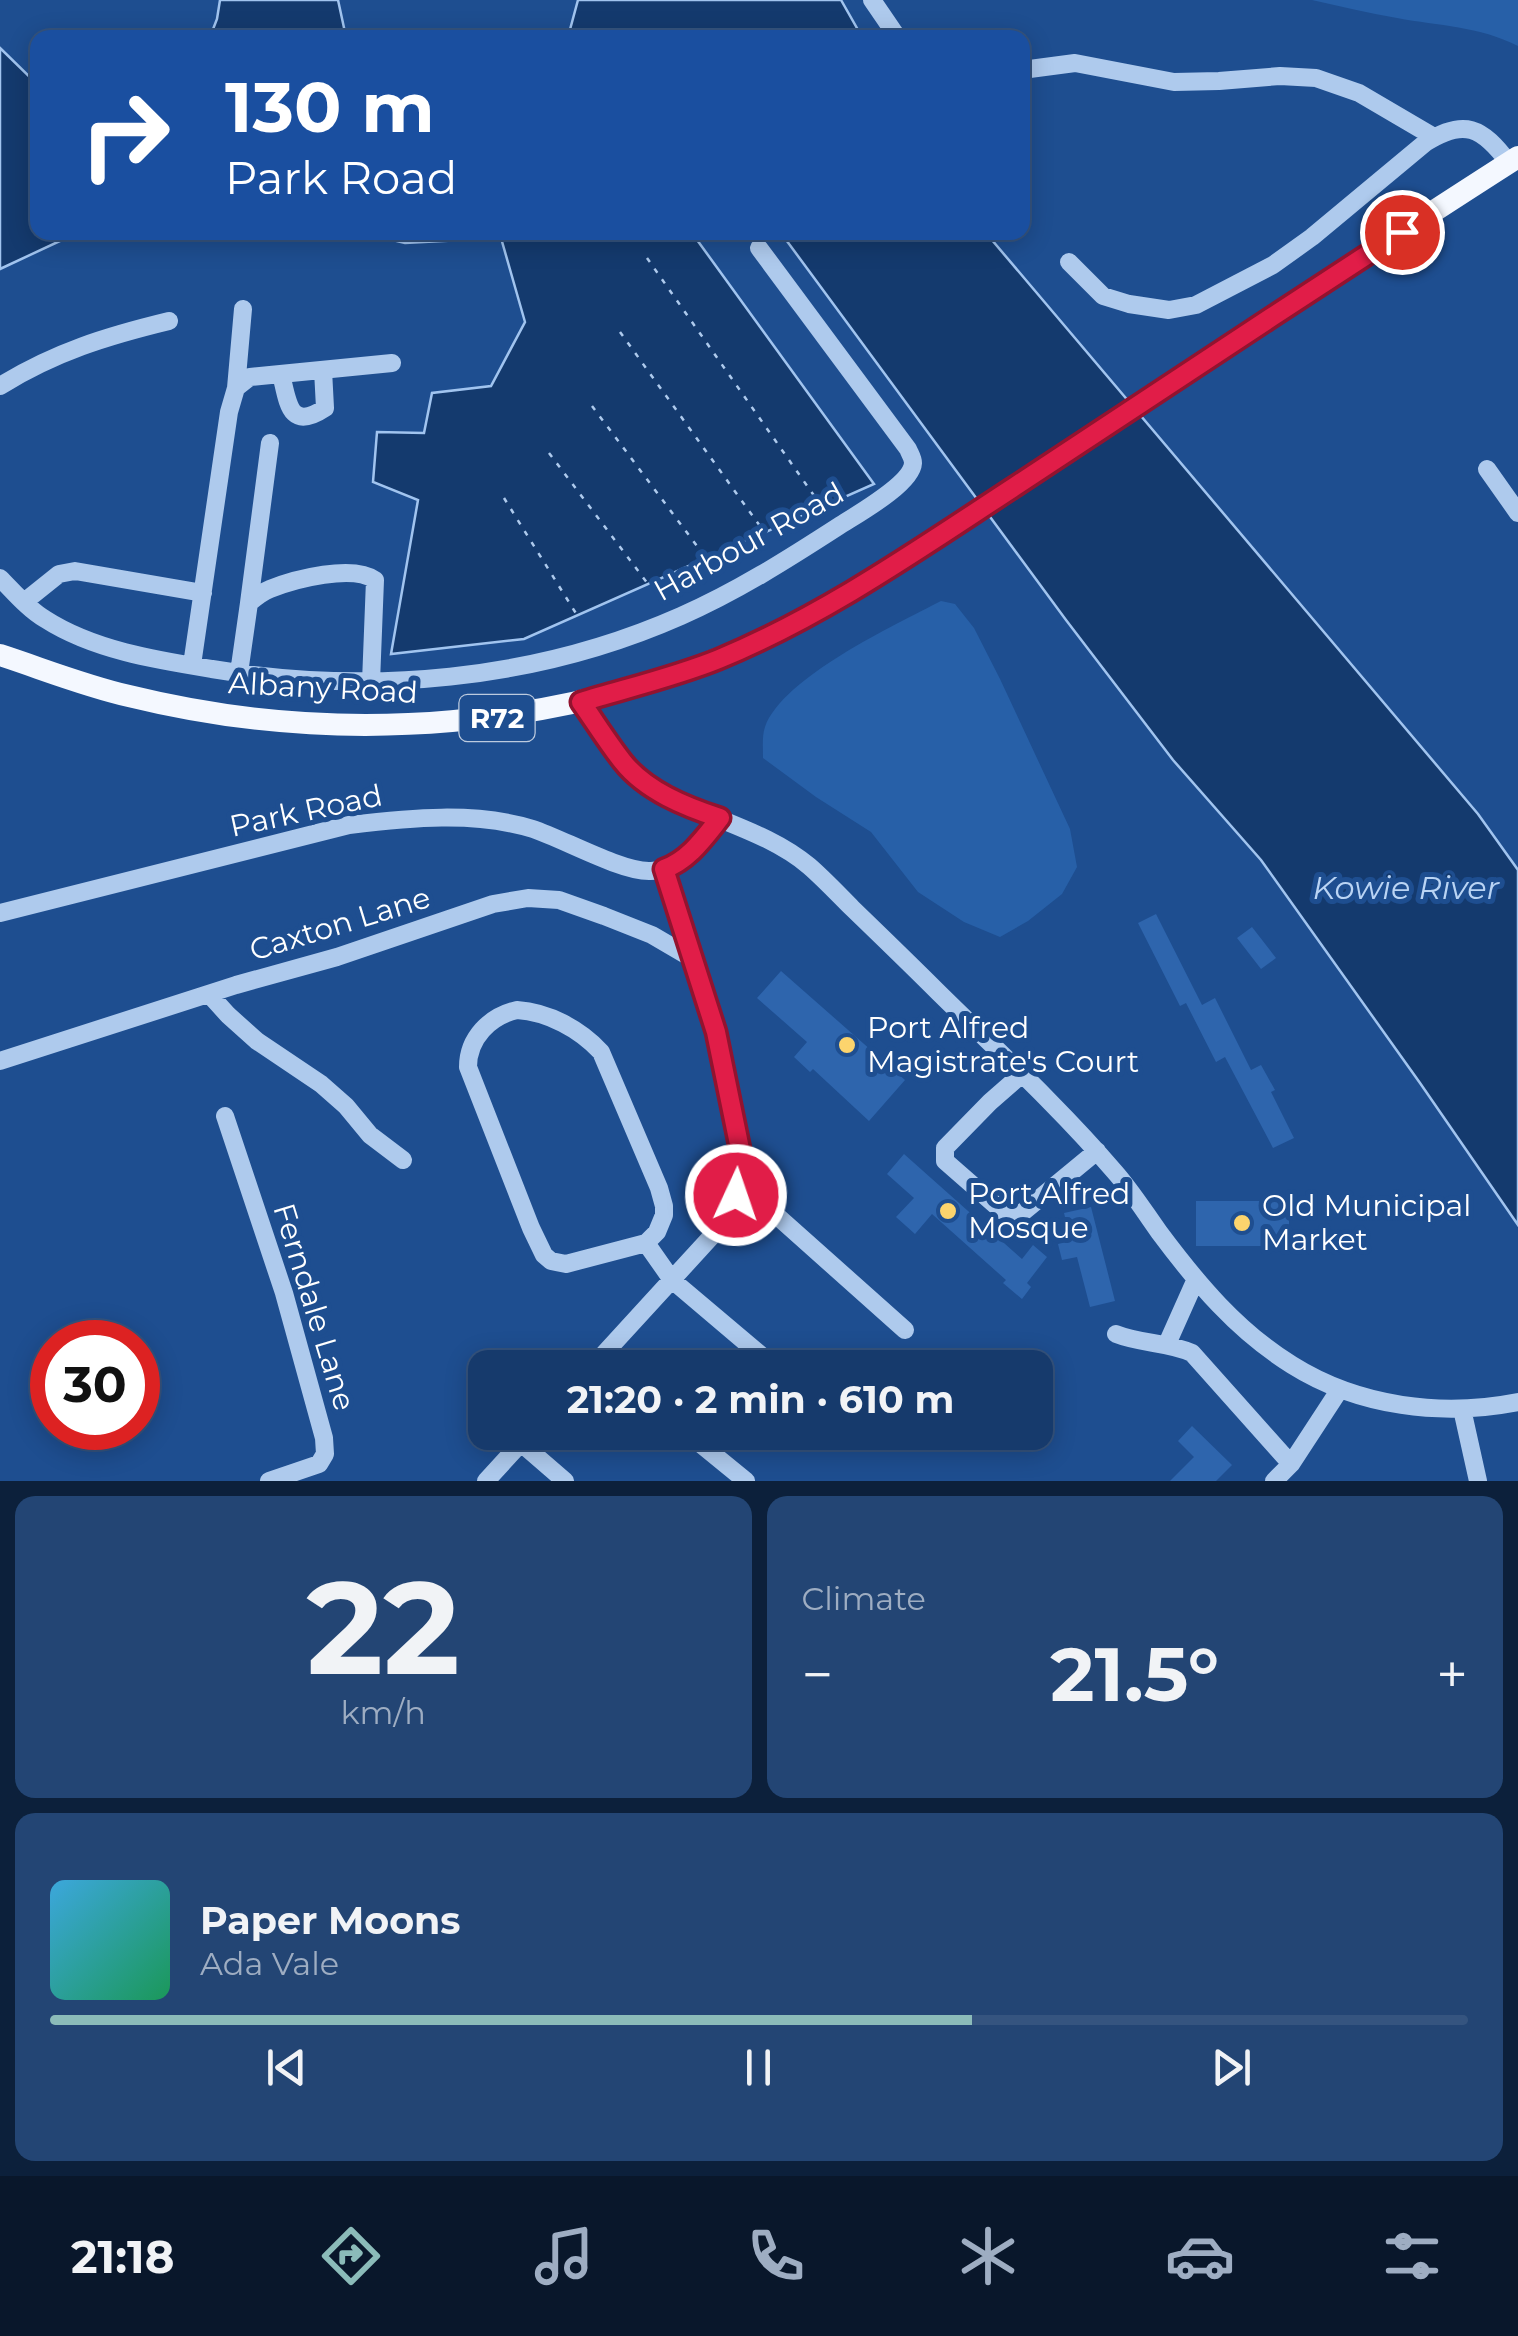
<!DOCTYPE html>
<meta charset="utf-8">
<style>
body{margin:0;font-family:Montserrat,sans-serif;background:#234574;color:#f1f3f6;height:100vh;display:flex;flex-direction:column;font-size:38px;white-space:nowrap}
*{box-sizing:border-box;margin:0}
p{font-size:32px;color:#9eadc2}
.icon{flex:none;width:55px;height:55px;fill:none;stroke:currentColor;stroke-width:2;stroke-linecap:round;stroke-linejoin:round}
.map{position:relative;height:1481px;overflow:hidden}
.details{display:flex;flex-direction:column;gap:15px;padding:15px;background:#0c203b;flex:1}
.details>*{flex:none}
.top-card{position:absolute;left:30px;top:30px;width:1000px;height:210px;border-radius:20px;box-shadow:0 5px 25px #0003,0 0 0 2px #35547f;background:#1a4fa0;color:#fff;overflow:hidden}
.speed{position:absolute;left:30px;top:1320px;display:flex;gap:20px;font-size:50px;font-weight:700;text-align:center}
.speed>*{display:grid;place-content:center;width:130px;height:130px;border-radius:50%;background:#163a6c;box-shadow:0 5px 25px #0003,0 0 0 2px #35547f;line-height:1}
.speed .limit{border:15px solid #d22;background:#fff;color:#111}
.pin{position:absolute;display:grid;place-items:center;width:85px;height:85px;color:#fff;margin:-42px;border:5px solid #fff;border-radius:50%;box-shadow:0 2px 10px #0007}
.me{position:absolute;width:110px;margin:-55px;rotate:3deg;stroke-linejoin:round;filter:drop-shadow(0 0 8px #0008)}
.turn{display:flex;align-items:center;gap:35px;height:210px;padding:0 30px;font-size:45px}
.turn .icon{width:130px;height:130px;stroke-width:2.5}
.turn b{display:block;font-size:70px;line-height:85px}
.big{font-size:75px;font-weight:700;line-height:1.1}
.details .tile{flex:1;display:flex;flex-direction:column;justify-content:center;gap:15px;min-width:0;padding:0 35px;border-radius:20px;background:#234574}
.details .dial{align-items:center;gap:0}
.dial b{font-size:130px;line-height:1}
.song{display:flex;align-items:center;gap:30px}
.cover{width:120px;height:120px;border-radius:15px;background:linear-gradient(135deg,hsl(200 70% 55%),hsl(150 70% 35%))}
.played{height:10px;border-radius:5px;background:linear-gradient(90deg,#8bbbb9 65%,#35547f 65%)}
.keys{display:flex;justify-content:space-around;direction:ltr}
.heat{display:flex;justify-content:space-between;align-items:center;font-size:55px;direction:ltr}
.details .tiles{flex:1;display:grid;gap:15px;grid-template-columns:1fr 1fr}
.tile:last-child{grid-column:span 2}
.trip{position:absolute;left:468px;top:1350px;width:585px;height:100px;border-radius:20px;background:#163a6c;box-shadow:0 5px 25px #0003,0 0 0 2px #35547f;font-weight:700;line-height:100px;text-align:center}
.dock{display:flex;height:160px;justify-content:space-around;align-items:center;background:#09172b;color:#9eadc2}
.dock .icon{width:70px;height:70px}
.dock .selected{color:#8bbbb9}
.dock b{font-size:45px;color:#f1f3f6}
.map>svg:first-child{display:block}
.green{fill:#2760a8}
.water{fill:#143a6e;stroke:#a1c4ef;stroke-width:2.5}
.building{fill:#2e65ad}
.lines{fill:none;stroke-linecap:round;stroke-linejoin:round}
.path{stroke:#aecaed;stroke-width:2.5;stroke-dasharray:5 8;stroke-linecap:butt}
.minor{stroke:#aecaed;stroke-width:18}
.major{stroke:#f4f8ff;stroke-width:22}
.route-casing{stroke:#92132f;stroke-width:25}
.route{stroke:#e11d48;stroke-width:18}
.poi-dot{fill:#fcd46d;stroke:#1e4e90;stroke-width:4}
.labels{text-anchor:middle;stroke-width:10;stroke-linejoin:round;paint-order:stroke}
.shield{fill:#1e4e90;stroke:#bccade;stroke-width:2.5}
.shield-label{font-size:28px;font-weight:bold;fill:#fff}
.street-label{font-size:30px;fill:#fff;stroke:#1e4e90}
.poi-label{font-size:30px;fill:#fff;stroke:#1e4e90;text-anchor:start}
.water-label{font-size:32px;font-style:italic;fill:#bad4f4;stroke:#1e4e90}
</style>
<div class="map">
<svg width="1518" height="1481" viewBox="0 0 1518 1481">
<rect width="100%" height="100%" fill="#1e4e90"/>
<path class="green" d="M1312 0H1518V46C1479 26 1439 26 1397 18 1368 13 1340 6 1312 0Z
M941 601 955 604 974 628 1000 679 1070 829 1077 867 1062 894 1028 921 1000 937 964 922 918 892 871 832 816 797 763 758C763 748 762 735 765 727 783 677 895 625 941 601Z"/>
<path class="water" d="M220 0H338L346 37H210L217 19Z
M578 0H841L862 37H568Z
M0 48 37 84 38 232 77 233 0 269Z
M363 233H692L874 484 524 639 391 654 418 500 373 482 377 432 424 433 432 393 491 386 525 322 501 238 405 243Z
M781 233H986L1478 814 1518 870V1225L1420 1083 1261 860 1173 760 1066 620Z"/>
<path class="building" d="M1156 914 1202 1005 1215 998 1251 1070 1261 1065 1275 1090 1271 1092 1294 1138 1273 1148 1225 1057 1216 1062 1186 1003 1180 1006 1138 923Z
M1252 927 1276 958 1261 969 1237 938Z
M781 971 905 1080 869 1121 813 1069 810 1072 794 1057 807 1042 757 998Z
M904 1154 1022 1259 1033 1245 1047 1257 1027 1283 1031 1287 1022 1299 1003 1283 1006 1280 932 1214 915 1234 896 1217 914 1198 887 1174Z
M1196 1201H1289V1246H1196Z
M1091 1207 1115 1301 1090 1307 1077 1257 1062 1260 1058 1244 1071 1241 1064 1213Z
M1192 1426 1232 1465 1216 1481H1170L1194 1457 1178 1441Z"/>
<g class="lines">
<path class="path" d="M647 258 822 507
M620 332 765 533
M592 406 706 558
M549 453 648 584
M504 498 577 615"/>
<path class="minor" d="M872 0 898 38
M1022 70 1075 63 1174 82 1219 81 1280 76 1316 78 1359 93 1434 137
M1069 262 1103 296 1129 304 1169 310 1196 305 1273 265 1312 237 1425 143C1464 118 1482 127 1509 163
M281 374C288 402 289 432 325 408L323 370
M0 386C55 352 107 336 169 321
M236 388 243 309
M1487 469 1518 513
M0 578C14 592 28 609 45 619 93 650 156 660 212 669 369 695 534 681 681 616 736 592 788 559 839 526 856 515 912 484 913 463 913 458 910 454 908 449L759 248
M24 602 59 574 75 571 203 593
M249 603 270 443
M192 665 229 412 236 388 250 377 392 363
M239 673 249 603C256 597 262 592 270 589 295 579 353 564 375 580L371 682
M581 702C599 728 616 759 642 779 692 817 760 825 809 866 824 879 838 894 852 908 881 936 910 964 939 993 998 1051 1060 1108 1114 1171 1131 1190 1144 1211 1159 1232 1197 1283 1237 1331 1292 1365 1359 1407 1442 1417 1518 1402
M0 913 349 825C409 818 475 811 533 829 563 839 620 871 649 871 682 872 701 841 720 819
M209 994 228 1015 257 1041 321 1084 346 1106 370 1135 403 1160
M517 1010C548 1012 580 1029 601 1052L659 1188 664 1206V1215L657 1232 646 1243 566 1264 551 1261 544 1255 531 1228 468 1067C468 1038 490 1016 517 1010Z
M0 1061 236 985 337 957 493 904 528 898 559 900 604 916 652 935 693 959
M1022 1074 990 1102 945 1148V1161L1001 1210 1014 1216 1023 1212 1097 1151
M225 1116 284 1293 324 1438 325 1454 319 1464 269 1481
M739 1182 905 1330
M646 1243 672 1280 776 1368
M1116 1334C1141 1344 1168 1342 1192 1353L1291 1464
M1167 1344 1196 1279
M591 1368 721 1226 733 1206 739 1182 740 1149 715 1032 664 869
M1462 1409 1478 1481
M686 1432 746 1481
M521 1443 565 1481
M486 1481 531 1432
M1274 1481 1291 1464 1340 1389"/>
<path class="major" d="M0 655C43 669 85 686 129 696 340 748 567 730 764 639 813 617 858 588 903 559 958 524 1012 489 1066 453 1216 354 1366 254 1518 157"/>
</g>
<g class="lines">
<g class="route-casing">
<path id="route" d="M736 1195 739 1182 740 1149 716 1032 664 869C689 860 704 838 720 818 686 807 646 791 623 762 608 743 595 722 581 702 627 688 675 677 719 659 825 615 919 549 1014 487 1144 402 1272 316 1402 232"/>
</g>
<use href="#route" class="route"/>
</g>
<g class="poi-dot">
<circle cx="847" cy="1045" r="10"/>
<circle cx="948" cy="1211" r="10"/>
<circle cx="1242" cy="1223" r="10"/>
</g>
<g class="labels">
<rect class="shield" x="459.5" y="695" width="75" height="46" rx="8"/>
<g class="shield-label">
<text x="497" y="728">R72</text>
</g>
<g class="street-label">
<text transform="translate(749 542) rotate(-29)" y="10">Harbour Road</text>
<text transform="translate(323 688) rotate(3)" y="10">Albany Road</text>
<text transform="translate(306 811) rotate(-12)" y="10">Park Road</text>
<text transform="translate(340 924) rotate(-17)" y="10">Caxton Lane</text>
<text transform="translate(314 1307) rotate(73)" y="10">Ferndale Lane</text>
</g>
<g class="poi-label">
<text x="867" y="1038">Port Alfred<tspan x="867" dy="34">Magistrate's Court</tspan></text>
<text x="968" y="1204">Port Alfred<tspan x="968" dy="34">Mosque</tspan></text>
<text x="1262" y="1216">Old Municipal<tspan x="1262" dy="34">Market</tspan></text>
</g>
<g class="water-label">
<text x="1406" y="899">Kowie River</text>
</g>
</g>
</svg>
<div class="speed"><div class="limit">30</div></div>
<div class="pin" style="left:1402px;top:232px;background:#d93025"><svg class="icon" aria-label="arrive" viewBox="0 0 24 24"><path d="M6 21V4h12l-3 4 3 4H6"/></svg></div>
<svg class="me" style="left:736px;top:1195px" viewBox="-20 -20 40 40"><circle r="17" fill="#e11d48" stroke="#fff" stroke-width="3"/><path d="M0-11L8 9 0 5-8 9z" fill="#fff"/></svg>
<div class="trip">21:20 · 2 min · 610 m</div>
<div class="top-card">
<div class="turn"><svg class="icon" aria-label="right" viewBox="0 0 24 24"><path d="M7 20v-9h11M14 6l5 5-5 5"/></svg><div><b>130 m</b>Park Road</div></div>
</div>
</div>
<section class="details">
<div class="tiles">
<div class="tile dial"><b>22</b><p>km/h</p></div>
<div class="tile"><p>Climate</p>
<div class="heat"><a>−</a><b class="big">21.5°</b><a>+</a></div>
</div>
<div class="tile">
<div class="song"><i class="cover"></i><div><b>Paper Moons</b><p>Ada Vale</p></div></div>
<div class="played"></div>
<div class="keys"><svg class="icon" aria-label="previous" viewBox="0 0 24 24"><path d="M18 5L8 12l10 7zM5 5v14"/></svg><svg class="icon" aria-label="pause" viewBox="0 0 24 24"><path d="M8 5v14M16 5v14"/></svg><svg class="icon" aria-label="next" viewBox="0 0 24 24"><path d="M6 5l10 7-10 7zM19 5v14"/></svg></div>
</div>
</div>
</section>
<nav class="dock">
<b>21:18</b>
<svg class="icon selected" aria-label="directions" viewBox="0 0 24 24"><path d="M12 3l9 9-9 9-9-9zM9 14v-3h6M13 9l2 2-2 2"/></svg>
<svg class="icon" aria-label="music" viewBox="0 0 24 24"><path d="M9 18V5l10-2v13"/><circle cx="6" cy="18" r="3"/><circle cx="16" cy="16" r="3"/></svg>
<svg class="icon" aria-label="phone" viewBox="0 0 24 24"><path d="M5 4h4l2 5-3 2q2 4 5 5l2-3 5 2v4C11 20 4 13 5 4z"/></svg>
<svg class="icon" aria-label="climate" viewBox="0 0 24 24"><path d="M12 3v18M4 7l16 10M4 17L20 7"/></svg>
<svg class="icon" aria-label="car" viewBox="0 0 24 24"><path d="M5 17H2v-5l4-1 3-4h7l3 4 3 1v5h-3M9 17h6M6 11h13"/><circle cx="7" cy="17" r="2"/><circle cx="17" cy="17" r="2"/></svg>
<svg class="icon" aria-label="filters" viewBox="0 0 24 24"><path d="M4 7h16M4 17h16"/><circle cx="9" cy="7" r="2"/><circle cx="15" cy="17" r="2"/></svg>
</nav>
